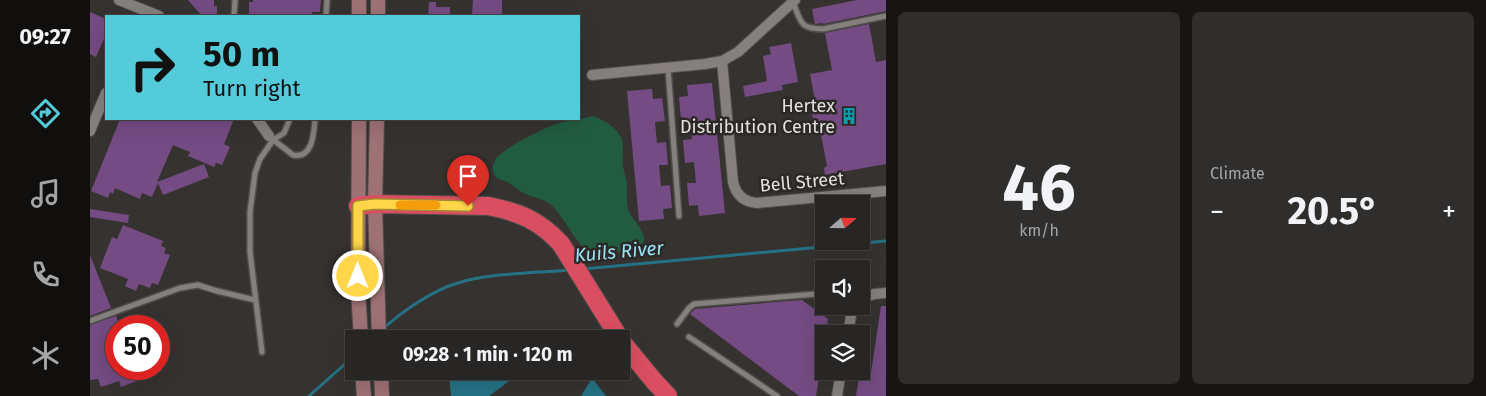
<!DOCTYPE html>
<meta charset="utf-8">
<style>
body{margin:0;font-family:"Fira Sans",sans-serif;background:#302e2c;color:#f1f3f6;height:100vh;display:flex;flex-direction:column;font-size:19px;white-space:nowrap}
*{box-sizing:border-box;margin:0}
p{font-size:16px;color:#a5a5a6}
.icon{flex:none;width:28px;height:28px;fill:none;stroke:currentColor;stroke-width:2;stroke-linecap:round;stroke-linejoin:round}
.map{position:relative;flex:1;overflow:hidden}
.drawer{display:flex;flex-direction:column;gap:12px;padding:12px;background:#161514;width:600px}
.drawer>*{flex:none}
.guide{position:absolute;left:15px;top:15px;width:475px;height:105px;border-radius:0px;box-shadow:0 5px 20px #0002,0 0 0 1px #444341;background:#53cbdb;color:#111;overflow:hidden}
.needle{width:32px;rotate:70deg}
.tools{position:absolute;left:725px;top:195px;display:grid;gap:10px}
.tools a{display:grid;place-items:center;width:55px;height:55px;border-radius:0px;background:#282624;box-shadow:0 5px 20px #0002,0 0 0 1px #444341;font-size:25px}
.speed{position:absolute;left:15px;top:315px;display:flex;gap:10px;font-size:25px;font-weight:700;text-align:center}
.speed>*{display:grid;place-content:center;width:65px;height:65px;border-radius:50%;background:#282624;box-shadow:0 5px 20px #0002,0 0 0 1px #444341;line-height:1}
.speed .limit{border:8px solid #d22;background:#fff;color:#111}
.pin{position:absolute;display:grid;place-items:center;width:42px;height:42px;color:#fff;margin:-51px -21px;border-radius:50% 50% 50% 0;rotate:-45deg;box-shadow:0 0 5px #0007}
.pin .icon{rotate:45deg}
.me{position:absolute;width:55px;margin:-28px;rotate:0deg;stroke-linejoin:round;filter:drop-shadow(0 0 4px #0008)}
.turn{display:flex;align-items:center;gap:18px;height:105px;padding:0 15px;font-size:22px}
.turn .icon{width:65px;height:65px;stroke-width:2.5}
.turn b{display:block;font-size:35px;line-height:42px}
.big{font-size:38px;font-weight:700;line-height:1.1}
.drawer .card{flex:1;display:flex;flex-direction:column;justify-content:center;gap:8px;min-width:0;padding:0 18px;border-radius:8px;background:#302e2c}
.drawer .dial{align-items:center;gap:0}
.dial b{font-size:65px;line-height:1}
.heat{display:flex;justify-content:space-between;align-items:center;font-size:28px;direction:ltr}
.drawer .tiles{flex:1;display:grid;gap:12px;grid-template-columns:repeat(2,1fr)}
.trip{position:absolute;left:255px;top:330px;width:285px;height:50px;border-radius:0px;background:#282624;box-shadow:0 5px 20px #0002,0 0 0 1px #444341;font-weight:700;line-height:50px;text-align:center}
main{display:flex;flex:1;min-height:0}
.tab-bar{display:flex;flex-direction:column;width:90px;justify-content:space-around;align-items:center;background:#100f0e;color:#a5a5a6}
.tab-bar .icon{width:35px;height:35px}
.tab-bar .current{color:#53cbdb}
.tab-bar b{font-size:22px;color:#f1f3f6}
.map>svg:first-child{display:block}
.green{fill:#215c41}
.water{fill:#257285}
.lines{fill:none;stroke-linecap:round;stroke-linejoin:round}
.stream{stroke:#257285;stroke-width:3}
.building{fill:#744b83}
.service-casing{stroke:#514e4c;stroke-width:8}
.minor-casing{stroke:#514e4c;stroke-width:12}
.secondary-casing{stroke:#514e4c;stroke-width:16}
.motorway-casing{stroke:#514e4c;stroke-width:20}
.service{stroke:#85807e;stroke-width:5}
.minor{stroke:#85807e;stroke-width:10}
.secondary{stroke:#9e7175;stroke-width:14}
.motorway{stroke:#da4e61;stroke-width:18}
.route-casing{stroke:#a68a30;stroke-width:12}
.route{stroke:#ffd54a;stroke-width:9}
.slow{stroke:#f59e0b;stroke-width:9}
.labels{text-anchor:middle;stroke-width:5;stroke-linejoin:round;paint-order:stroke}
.poi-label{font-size:18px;fill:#e4e2e1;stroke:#2b2826;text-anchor:end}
.street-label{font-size:18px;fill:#e4e2e1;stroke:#2b2826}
.water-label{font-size:19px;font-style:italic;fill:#98e0f5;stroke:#2b2826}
</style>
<main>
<nav class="tab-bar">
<b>09:27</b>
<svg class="icon current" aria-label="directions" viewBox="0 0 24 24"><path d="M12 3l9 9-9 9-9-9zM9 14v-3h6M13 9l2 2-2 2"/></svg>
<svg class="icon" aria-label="music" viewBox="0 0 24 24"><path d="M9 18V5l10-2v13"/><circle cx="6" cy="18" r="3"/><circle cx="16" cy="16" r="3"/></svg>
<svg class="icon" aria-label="phone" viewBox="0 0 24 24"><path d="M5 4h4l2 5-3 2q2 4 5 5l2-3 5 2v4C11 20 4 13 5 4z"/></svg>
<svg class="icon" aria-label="climate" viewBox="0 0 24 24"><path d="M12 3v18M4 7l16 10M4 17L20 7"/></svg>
</nav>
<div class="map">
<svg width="796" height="396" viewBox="0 0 796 396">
<rect width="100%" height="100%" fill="#353230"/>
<path class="green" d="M503 116C513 119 529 129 532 140 534 148 532 158 533 167 534 173 537 179 537 185 537 194 536 204 539 212 543 221 561 235 551 246 543 254 510 252 498 252 482 239 475 217 460 204 452 198 440 197 432 192 426 189 421 184 416 181 412 180 408 180 406 177 400 170 403 162 408 156 418 146 459 125 473 122 483 120 493 119 503 116Z"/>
<path class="water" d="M364 371H424L418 382 399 396H361L359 375Z
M502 378 516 396H491Z"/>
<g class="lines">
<path class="stream" d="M493 269 796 241
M293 329C311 312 343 290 368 283 399 273 446 273 479 270
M219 396 264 356"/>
</g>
<path class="building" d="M98 0H124V6H127V16H112Z
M163 0H231L230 12H222V16H159V2H163Z
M383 0H412V15L391 14V16H382Z
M767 0H796V11L733 24V23L725 24 722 9Z
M339 2H346V7H360V16H338Z
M0 12 16 19V34L6 57 0 54Z
M779 24 786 62 796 60V164L735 175 734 168 737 166 728 119 723 120 722 112 727 111 720 74 742 70 735 33Z
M701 43 708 82 692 85 693 90 655 97 653 86 677 81 673 56 681 54 679 47Z
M622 83 635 213 609 216 608 205 599 206 597 183H606L604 162 595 163 593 140 602 139 600 119 591 120 589 97 598 96 597 85Z
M562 89 563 99 572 98 575 121 565 122 567 143 576 142 578 165H569L571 186 580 185 582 208 573 209 574 219 549 221 537 91Z
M30 119H144L134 144 140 147 132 165 126 163 124 167 98 156 100 152 83 145 67 182 114 164 119 177 73 195 68 183 62 197 52 193 50 199 25 188 23 194 20 192 18 198 1 191Z
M0 209 39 215 38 223 0 217Z
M33 225 73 241 71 246 76 248 74 253 80 255 68 285 62 283 60 288 49 284 46 291 35 286 38 279 10 268 22 237 27 239Z
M0 255 21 308 0 316Z
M712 300 738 319 736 334H734V347L726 396H709L600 314 605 309Z
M791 306H796V396H766L769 378 780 380Z
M26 316 30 326H26V369H47L52 379 31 387 29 381 11 387 8 379 0 380V325Z"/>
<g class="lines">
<g class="service-casing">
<path id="service" d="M703 2C711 21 709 29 733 29L796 16
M144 16 145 0
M236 16 237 0
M578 68 589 216
M181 138 203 155C223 159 224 132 225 119
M747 306 762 310
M0 321 90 288 108 285 127 291 165 300
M587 324 599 308 604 304 726 294 734 297
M599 337 687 396
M172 352 160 252V212L165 173 170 159 183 140 194 133 200 119"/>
</g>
<g class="minor-casing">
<path id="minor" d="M29 0 69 16
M632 61 643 182C646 195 654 202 667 203L796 191
M502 75 615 64 632 61 648 52 705 0
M167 119 179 136
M0 131 16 93
M771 299 784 294 796 293
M758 334 762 310 764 306
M747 396 751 371"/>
</g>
<g class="secondary-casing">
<path id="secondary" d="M269 0V16
M288 16V0
M269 119 268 290 271 339
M287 119 285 204 289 339
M272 371 274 396
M291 371 292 396"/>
</g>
<g class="motorway-casing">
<path id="motorway" d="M268 206 285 204 398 206C429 212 449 220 471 244L530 339
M531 341 564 381 578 396"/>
</g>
<use href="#service" class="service"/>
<use href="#minor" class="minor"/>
<use href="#secondary" class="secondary"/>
<use href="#motorway" class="motorway"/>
</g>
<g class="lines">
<g class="route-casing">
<path id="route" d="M268 276V206L285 204 378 206"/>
</g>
<use href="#route" class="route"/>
<path class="slow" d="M310 205H346"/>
</g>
<defs>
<g id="building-bare" transform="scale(1.35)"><path d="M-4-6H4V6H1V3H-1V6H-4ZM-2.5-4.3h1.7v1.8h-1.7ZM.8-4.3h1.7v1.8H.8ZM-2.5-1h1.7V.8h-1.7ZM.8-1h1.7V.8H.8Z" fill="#0f9aa8" stroke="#2b2826" stroke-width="2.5" paint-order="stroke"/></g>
</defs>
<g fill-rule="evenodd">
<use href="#building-bare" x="759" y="116"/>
</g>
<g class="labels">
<g class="poi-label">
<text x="745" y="112">Hertex<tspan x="745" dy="21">Distribution Centre</tspan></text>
</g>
<g class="street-label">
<text transform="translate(712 182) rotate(-5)" y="6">Bell Street</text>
</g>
<g class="water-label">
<text transform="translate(529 251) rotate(-5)" y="7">Kuils River</text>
</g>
</g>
</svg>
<div class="tools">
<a><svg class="needle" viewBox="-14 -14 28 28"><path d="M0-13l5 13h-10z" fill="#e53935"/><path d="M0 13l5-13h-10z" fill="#a5a5a6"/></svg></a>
<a><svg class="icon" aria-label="sound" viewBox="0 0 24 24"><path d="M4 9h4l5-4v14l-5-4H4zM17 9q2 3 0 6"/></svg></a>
<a><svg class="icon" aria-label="layers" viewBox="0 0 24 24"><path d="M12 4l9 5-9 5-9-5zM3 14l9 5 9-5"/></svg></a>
</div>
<div class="speed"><div class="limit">50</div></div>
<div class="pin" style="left:378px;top:206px;background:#d93025"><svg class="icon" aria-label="arrive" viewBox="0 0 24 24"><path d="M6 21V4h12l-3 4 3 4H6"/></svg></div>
<svg class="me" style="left:268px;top:276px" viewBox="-20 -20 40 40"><circle r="17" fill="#ffd54a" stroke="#fff" stroke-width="3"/><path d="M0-11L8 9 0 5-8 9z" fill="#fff"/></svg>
<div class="trip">09:28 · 1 min · 120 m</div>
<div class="guide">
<div class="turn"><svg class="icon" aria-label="right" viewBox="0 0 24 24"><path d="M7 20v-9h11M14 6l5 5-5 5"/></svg><div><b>50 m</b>Turn right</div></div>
</div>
</div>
<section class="drawer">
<div class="tiles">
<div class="card dial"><b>46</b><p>km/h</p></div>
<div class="card"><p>Climate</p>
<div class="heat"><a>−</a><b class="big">20.5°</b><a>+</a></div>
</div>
</div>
</section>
</main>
